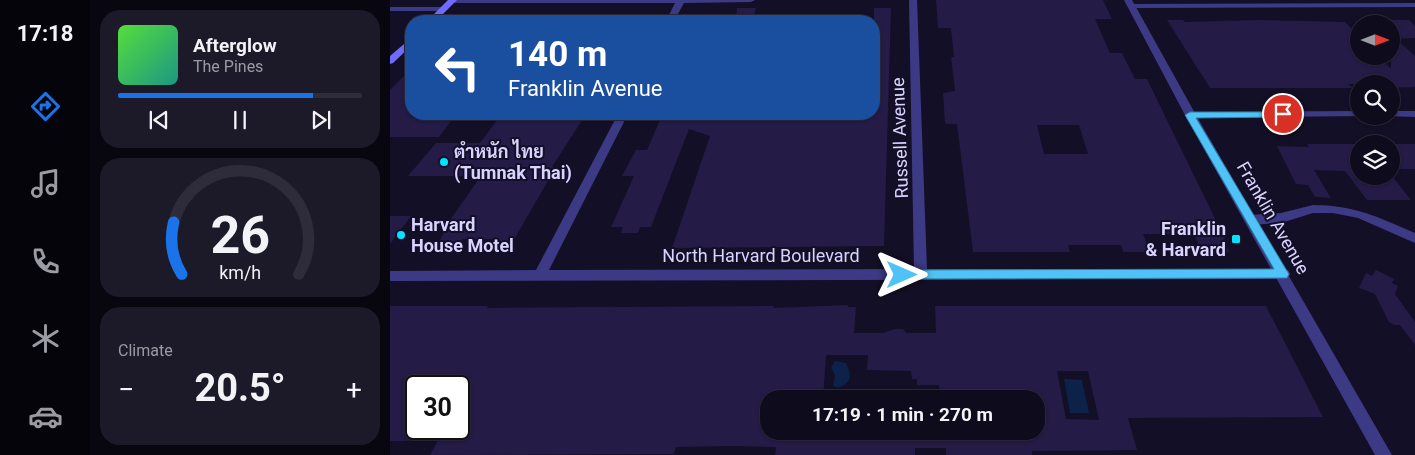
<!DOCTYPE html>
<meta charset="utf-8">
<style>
body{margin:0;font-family:Roboto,Sarabun,sans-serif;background:#1c1929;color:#f1f3f6;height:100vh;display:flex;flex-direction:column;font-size:19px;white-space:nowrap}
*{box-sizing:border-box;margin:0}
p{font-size:16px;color:#9b9ba3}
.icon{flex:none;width:28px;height:28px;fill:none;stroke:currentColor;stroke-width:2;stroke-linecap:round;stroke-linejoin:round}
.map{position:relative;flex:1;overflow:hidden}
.panel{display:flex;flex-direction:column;gap:10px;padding:10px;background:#08060f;width:300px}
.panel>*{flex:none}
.banner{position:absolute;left:15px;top:15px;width:475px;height:105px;border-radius:20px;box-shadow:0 1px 4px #0004,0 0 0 1px #2e2b3b;background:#1a4fa0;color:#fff;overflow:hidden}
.needle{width:32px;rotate:90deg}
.controls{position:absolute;left:960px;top:15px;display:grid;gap:10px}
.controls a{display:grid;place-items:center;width:50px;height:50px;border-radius:50%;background:#0e0b1c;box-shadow:0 1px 4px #0004,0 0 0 1px #2e2b3b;font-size:25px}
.speed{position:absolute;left:15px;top:375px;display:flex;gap:10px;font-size:25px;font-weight:700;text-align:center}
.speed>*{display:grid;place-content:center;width:65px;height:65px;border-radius:50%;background:#0e0b1c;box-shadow:0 1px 4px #0004,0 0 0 1px #2e2b3b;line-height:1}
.speed .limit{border:2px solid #111;border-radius:8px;background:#fff;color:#111}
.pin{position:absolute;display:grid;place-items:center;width:42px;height:42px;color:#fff;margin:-21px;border:2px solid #fff;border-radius:50%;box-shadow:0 1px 5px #0007}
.me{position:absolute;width:55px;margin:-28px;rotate:90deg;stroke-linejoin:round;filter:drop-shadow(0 0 4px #0008)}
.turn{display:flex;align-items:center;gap:18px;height:105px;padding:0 20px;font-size:22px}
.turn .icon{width:65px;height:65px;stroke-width:2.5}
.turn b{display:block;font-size:35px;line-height:42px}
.big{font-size:38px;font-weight:700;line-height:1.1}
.panel .card{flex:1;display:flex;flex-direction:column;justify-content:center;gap:8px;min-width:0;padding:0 18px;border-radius:20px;background:#1c1929}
.panel .dial{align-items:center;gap:0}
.dial svg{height:130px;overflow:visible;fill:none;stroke:#2e2b3b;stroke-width:7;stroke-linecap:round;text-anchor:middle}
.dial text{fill:#f1f3f6;stroke:none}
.song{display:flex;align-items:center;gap:15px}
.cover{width:60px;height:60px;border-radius:8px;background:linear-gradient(135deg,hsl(110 70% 55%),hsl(170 70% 35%))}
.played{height:5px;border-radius:2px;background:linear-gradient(90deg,#1a73e8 80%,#2e2b3b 80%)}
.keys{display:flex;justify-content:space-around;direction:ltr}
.heat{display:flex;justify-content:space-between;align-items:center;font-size:28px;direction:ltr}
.trip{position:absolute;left:370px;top:390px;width:285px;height:50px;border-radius:20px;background:#0e0b1c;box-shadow:0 1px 4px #0004,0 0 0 1px #2e2b3b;font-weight:700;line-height:50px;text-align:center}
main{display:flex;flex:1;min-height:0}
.tabs{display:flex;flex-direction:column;width:90px;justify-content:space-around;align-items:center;background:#06040b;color:#9b9ba3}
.tabs .icon{width:35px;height:35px}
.tabs .selected{color:#1a73e8}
.tabs b{font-size:22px;color:#f1f3f6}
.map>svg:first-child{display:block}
.water{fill:#0c2248}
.building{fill:#241b47;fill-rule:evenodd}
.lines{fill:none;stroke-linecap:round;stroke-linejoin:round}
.minor{fill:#3d3a85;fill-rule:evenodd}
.tertiary{fill:#3d3a85;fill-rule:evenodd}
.secondary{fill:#6f6bff;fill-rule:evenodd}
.route{fill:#4fc3f7;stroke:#337fa1}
.poi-dot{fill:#00e5ff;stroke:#130f26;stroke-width:2}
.labels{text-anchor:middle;stroke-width:4;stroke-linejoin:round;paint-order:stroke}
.street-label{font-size:18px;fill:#d9d4ff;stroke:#130f26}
.poi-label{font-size:18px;font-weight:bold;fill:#d9d4ff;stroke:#130f26;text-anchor:start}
</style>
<main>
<nav class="tabs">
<b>17:18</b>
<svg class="icon selected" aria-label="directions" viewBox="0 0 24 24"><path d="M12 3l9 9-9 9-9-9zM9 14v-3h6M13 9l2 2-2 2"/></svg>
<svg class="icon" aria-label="music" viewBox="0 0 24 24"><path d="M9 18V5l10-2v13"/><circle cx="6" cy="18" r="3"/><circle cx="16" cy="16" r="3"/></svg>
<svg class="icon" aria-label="phone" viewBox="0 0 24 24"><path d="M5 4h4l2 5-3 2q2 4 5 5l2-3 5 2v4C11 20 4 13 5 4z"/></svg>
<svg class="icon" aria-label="climate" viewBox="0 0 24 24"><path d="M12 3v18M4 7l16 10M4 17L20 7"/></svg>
<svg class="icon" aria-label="car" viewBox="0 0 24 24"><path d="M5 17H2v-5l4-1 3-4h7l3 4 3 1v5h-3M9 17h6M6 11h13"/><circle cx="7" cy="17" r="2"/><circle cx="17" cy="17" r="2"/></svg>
</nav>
<section class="panel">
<div class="card">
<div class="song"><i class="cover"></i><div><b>Afterglow</b><p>The Pines</p></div></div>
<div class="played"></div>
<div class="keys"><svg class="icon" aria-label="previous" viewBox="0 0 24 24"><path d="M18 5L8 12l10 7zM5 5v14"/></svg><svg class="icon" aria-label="pause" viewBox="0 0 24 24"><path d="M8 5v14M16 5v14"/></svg><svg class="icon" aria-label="next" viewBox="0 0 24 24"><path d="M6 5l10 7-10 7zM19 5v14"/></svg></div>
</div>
<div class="card dial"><svg viewBox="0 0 100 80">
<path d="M14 69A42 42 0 1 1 86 69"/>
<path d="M14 69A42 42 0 0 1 9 37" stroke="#1a73e8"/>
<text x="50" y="56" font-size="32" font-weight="700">26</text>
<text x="50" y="72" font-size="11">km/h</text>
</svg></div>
<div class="card"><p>Climate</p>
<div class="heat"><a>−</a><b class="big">20.5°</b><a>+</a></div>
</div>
</section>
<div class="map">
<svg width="1025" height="455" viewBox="0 0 1025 455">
<rect width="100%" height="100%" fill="#130f26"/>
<path class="water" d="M445 361 456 363C462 376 462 383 448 388L443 386 445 375 441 368Z
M674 379 692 380 699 413H680Z"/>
<path class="building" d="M546 0H713L722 19H705L720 53H732L745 79H757L835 239H833L839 252H812L804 234H753L760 252H733L731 245H678L680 252H583L567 124H557L555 123 553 93 565 91 561 57H564L561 28H548ZM647 125H689L698 154H654Z
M347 8H366L362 21H346Z
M484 8H501L494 246 282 248 320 136 299 129 261 227H250L248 233H231L233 227H221L244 176H232L246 150H257L271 118 265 115 343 114V117H373L374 114H387L386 116H484Z
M777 20H793L795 22 869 20 955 22 969 36V56H989L1001 69V20H1019L1025 26V38L1006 39 1025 56V87L1001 88V84H958L963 88H820Z
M21 69V117H64L49 137H0V90Z
M126 114H196L162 167H166L118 250H99L106 239H72L65 250 44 251 57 227H55L91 176H18L46 143H90L110 116H124Z
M917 144H969V176H1002L1021 200H977L955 171 924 170 941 198 925 197 918 185 906 184 887 146 919 147Z
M1001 144H1025V169H1001Z
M0 216H21L0 244Z
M986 270 1004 279 1002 283 1008 286 1005 294 1025 322V345L1010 325H1004L999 322 985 294 969 288 976 273 982 276Z
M458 305V307H466L464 333H493L505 329H513L516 333H546L545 306H876L933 417 738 418 747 450 642 451V455H556V448H525V455H385L386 447 344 446 286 447 284 454 40 455 54 429H69V386H26V441H0V306H98L97 308 384 306 383 308ZM436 355H478L477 370 521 371 522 379H527V385H549L550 399H646V431H379V399H433ZM667 371H698L709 420 676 419Z"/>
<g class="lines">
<path class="minor" d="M60 0H365L361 2 294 3 284 21H276L285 3H60Z
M519 0H527L537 269H893L898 270 900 274 898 278 893 279 0 281V271L146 270 228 114H238L159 270 524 269Z
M1025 3V7L742 8 738 6 742 4Z
M0 7H54L58 9 54 11H0Z
M969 111V116H973L800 118 795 115 800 112Z
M1001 111H1025V117L997 116H1001Z
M923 205C964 205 988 217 1025 233V243L968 218 943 213H923L891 223 860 225 856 223 854 220 856 217 860 215 891 213Z"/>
<path class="tertiary" d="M734 0H742L806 115 1002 455H985L795 115Z"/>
<path class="secondary" d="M58 0H67L46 21H37Z
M21 38V46L3 63 0 64V56Z"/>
</g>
<path class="route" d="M800 112H893L898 114 893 117 806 118 897 271 899 274 897 278 508 279 506 275 508 272 512 270 884 269 795 115Z"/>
<g class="poi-dot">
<circle cx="54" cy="162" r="5"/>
<circle cx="11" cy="235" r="5"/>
<rect x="841" y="234" width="10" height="10" rx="2.5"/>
</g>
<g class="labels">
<g class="street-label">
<text transform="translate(510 138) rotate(-92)" y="6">Russell Avenue</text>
<text transform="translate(883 218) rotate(60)" y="6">Franklin Avenue</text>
<text x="371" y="262">North Harvard Boulevard</text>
</g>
<g class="poi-label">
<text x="64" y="158">ตำหนัก ไทย<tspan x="64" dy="21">(Tumnak Thai)</tspan></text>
<text x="21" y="231">Harvard<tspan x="21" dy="21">House Motel</tspan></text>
<text x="836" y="235" text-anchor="end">Franklin<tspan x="836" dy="21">&amp; Harvard</tspan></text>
</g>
</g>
</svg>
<div class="controls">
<a><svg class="needle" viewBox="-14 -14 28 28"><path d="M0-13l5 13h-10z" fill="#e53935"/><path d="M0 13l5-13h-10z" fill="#9b9ba3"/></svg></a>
<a><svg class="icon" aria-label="search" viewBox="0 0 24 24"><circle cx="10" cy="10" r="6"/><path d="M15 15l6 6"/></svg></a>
<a><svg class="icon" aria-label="layers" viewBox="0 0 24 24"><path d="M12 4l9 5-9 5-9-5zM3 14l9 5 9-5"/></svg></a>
</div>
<div class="speed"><div class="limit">30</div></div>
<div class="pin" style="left:893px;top:114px;background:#d93025"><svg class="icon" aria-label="arrive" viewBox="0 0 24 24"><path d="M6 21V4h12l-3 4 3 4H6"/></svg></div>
<svg class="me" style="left:512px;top:275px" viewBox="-20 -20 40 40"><path d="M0-17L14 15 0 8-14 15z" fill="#4fc3f7" stroke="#fff" stroke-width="4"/></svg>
<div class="trip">17:19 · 1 min · 270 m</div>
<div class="banner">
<div class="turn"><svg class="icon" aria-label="left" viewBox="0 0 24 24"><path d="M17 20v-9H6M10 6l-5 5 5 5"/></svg><div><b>140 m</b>Franklin Avenue</div></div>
</div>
</div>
</main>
